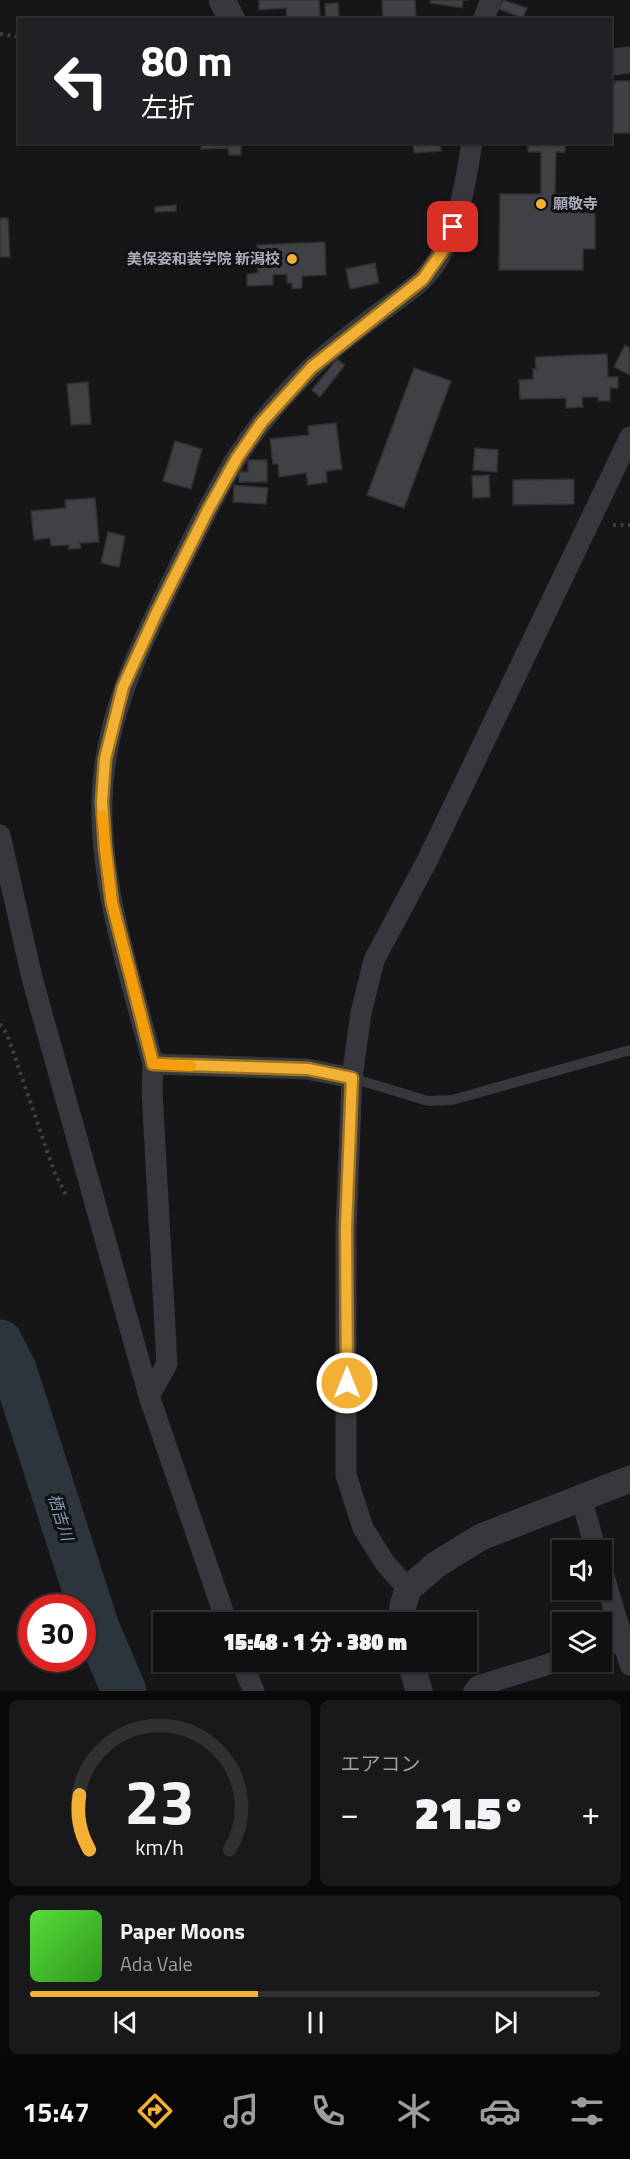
<!DOCTYPE html>
<html lang="ja">
<meta charset="utf-8">
<style>
body{margin:0;font-family:"Titillium Web","Noto Sans JP",sans-serif;background:#19191b;color:#f1f3f6;height:100vh;display:flex;flex-direction:column;font-size:22px;white-space:nowrap}
*{box-sizing:border-box;margin:0}
p{font-size:20px;color:#9c9d9f}
.icon{flex:none;width:33px;height:33px;fill:none;stroke:currentColor;stroke-width:2;stroke-linecap:round;stroke-linejoin:round}
.map{position:relative;height:1691px;overflow:hidden}
.side{display:flex;flex-direction:column;gap:9px;padding:9px;background:#09090a;flex:1}
.side>*{flex:none}
.hud{position:absolute;left:18px;top:18px;width:594px;height:126px;border-radius:0px;box-shadow:0 2px 4px #0004,0 0 0 2px #303032;background:#202124;color:#fff;overflow:hidden}
.fabs{position:absolute;left:552px;top:1540px;display:grid;gap:12px}
.fabs a{display:grid;place-items:center;width:60px;height:60px;border-radius:0px;background:#101012;box-shadow:0 2px 4px #0004,0 0 0 2px #303032;font-size:30px}
.speed{position:absolute;left:18px;top:1594px;display:flex;gap:12px;font-size:30px;font-weight:700;text-align:center}
.speed>*{display:grid;place-content:center;width:78px;height:78px;border-radius:50%;background:#101012;box-shadow:0 2px 4px #0004,0 0 0 2px #303032;line-height:1}
.speed .limit{border:9px solid #d22;background:#fff;color:#111}
.pin{position:absolute;display:grid;place-items:center;width:51px;height:51px;color:#fff;margin:-26px;border-radius:12px;box-shadow:0 3px 9px #0006}
.me{position:absolute;width:66px;margin:-33px;rotate:0deg;stroke-linejoin:round;filter:drop-shadow(0 0 4px #0008)}
.turn{display:flex;align-items:center;gap:21px;height:126px;padding:0 24px;font-size:27px}
.turn .icon{width:78px;height:78px;stroke-width:2.5}
.turn b{display:block;font-size:42px;line-height:51px}
.big{font-size:45px;font-weight:800;line-height:1.1}
.side .tile{flex:1;display:flex;flex-direction:column;justify-content:center;gap:9px;min-width:0;padding:0 21px;border-radius:9px;background:#19191b}
.side .dial{align-items:center;gap:0}
.dial svg{height:156px;overflow:visible;fill:none;stroke:#303032;stroke-width:7;stroke-linecap:round;text-anchor:middle}
.dial text{fill:#f1f3f6;stroke:none}
.song{display:flex;align-items:center;gap:18px}
.cover{width:72px;height:72px;border-radius:9px;background:linear-gradient(135deg,hsl(110 70% 55%),hsl(110 70% 35%))}
.played{height:6px;border-radius:3px;background:linear-gradient(90deg,#f2b134 40%,#303032 40%)}
.keys{display:flex;justify-content:space-around;direction:ltr}
.heat{display:flex;justify-content:space-between;align-items:center;font-size:33px;direction:ltr}
.side .tiles{flex:1;display:grid;gap:9px;grid-template-columns:1fr 1fr}
.tile:last-child{grid-column:span 2}
.trip{position:absolute;left:153px;top:1612px;width:324px;height:60px;border-radius:0px;background:#101012;box-shadow:0 2px 4px #0004,0 0 0 2px #303032;font-weight:800;line-height:60px;text-align:center}
.tabs{display:flex;height:96px;justify-content:space-around;align-items:center;background:#060607;color:#9c9d9f}
.tabs .icon{width:42px;height:42px}
.tabs .selected{color:#f2b134}
.tabs b{font-size:27px;color:#f1f3f6}
.map>svg:first-child{display:block}
.lines{fill:none;stroke-linecap:round;stroke-linejoin:round}
.river{stroke:#2c353c;stroke-width:45}
.building{fill:#404145;stroke:#303034;stroke-width:1.5}
.path{stroke:#3d3f44;stroke-width:4;stroke-dasharray:3 4.5;stroke-linecap:butt}
.service{stroke:#37383d;stroke-width:10}
.minor{stroke:#37383d;stroke-width:21}
.tertiary{stroke:#37383d;stroke-width:27}
.route-casing{stroke:#9d7322;stroke-width:15}
.route{stroke:#f2b134;stroke-width:10}
.slow{stroke:#f59e0b;stroke-width:10}
.poi-dot{fill:#f2b134;stroke:#111113;stroke-width:2}
.labels{text-anchor:middle;stroke-width:6;stroke-linejoin:round;paint-order:stroke}
.poi-label{font-size:15px;font-weight:bold;fill:#a8adb8;stroke:#111113;text-anchor:start}
.water-label{font-size:16px;font-style:italic;fill:#7f9bb3;stroke:#111113}
</style>
<div class="map">
<svg width="630" height="1691" viewBox="0 0 630 1691">
<rect width="100%" height="100%" fill="#161618"/>
<g class="lines">
<path class="river" d="M0 1342 14 1369 97 1628 124 1691"/>
</g>
<path class="building" d="M259 0H319L320 20H287L286 8 259 10Z
M382 0H415L416 20H383Z
M431 0H469H463L462 8 430 3Z
M503 0 527 8 523 18 499 9Z
M338 3 339 20H326L325 4Z
M615 81H630V133H610V84H615Z
M201 142H241V155H229L228 148 201 149Z
M413 142H440L441 151 414 153Z
M528 142H565V152H556L555 194H582V213H595V249H583V270H499L500 194H541V152H528Z
M176 205V211L155 212V207Z
M0 218H8L10 257H0Z
M325 242 326 275 302 276V288L292 289V283H287V274L273 275V285L247 286V274L258 273 257 245Z
M375 263 379 283 350 289 346 269Z
M625 345 630 348V375L614 367Z
M607 354 608 377H618V388H610V401H598V397H582L583 407 566 408V398L520 399 519 380 533 379V369H536L535 357Z
M337 359 345 365 320 397 312 390Z
M414 368 451 381 404 508 367 495Z
M88 382 91 424 71 425 67 384Z
M336 423 342 469 326 471 327 482 308 485 306 473 279 477 278 464H273L270 439 309 435 308 426Z
M175 441 202 449 191 489 163 481Z
M475 448 498 450 497 472 473 470Z
M248 460H267V482H239V472H248Z
M489 475 490 497 473 498 472 476Z
M574 479V504L513 505V480Z
M234 485 268 488 266 504 233 502Z
M95 498 99 542 80 543 81 548 69 549V545L51 546 50 538 34 540 31 511 66 508 65 500Z
M108 532 125 536 119 567 101 563Z"/>
<g class="lines">
<path class="path" d="M0 34 20 37
M613 525H630
M0 1024 7 1034 54 1171 67 1197"/>
<path class="service" d="M352 1078 428 1101 452 1100 630 1050"/>
<path class="minor" d="M483 20 491 0
M0 835 32 978 149 1396 227 1623
M153 1064 307 1069 352 1078
M149 1396 167 1364 152 1091 153 1064C132 981 100 889 102 802 103 718 142 642 178 569 197 531 215 492 237 457 258 425 284 394 311 368 336 344 366 323 394 302 403 295 414 288 423 279 456 245 465 188 472 142
M581 1497 596 1551
M602 1569 630 1665
M408 1589 385 1563 363 1528 346 1475V1228L352 1078 361 1013 374 960 427 861 630 437
M602 1647 622 1641
M241 1662 254 1691
M474 1691 478 1686 562 1660"/>
<path class="tertiary" d="M222 0 232 20
M610 62 630 60
M401 1623 403 1605 408 1589 437 1564 481 1537 630 1479
M411 1662 419 1691"/>
</g>
<g class="lines">
<g class="route-casing">
<path id="route" d="M347 1383 346 1228 352 1078 308 1069 153 1064 112 903 105 848 102 802 105 759 123 687 157 612 208 510 237 458 262 422 312 367 423 279 442 252 453 227"/>
</g>
<use href="#route" class="route"/>
<path class="slow" d="M102 815 112 903 153 1064 191 1066"/>
</g>
<g class="poi-dot">
<circle cx="541" cy="204" r="6"/>
<circle cx="292" cy="259" r="6"/>
</g>
<g class="labels">
<g class="poi-label">
<text x="553" y="209">願敬寺</text>
<text x="280" y="264" text-anchor="end">美保姿和装学院 新潟校</text>
</g>
<g class="water-label">
<text transform="translate(61 1517) rotate(72)" y="6">栖吉川</text>
</g>
</g>
</svg>
<div class="fabs">
<a><svg class="icon" aria-label="sound" viewBox="0 0 24 24"><path d="M4 9h4l5-4v14l-5-4H4zM17 9q2 3 0 6"/></svg></a>
<a><svg class="icon" aria-label="layers" viewBox="0 0 24 24"><path d="M12 4l9 5-9 5-9-5zM3 14l9 5 9-5"/></svg></a>
</div>
<div class="speed"><div class="limit">30</div></div>
<div class="pin" style="left:453px;top:227px;background:#d93025"><svg class="icon" aria-label="arrive" viewBox="0 0 24 24"><path d="M6 21V4h12l-3 4 3 4H6"/></svg></div>
<svg class="me" style="left:347px;top:1383px" viewBox="-20 -20 40 40"><circle r="17" fill="#f2b134" stroke="#fff" stroke-width="3"/><path d="M0-11L8 9 0 5-8 9z" fill="#fff"/></svg>
<div class="trip">15:48 · 1 分 · 380 m</div>
<div class="hud">
<div class="turn"><svg class="icon" aria-label="left" viewBox="0 0 24 24"><path d="M17 20v-9H6M10 6l-5 5 5 5"/></svg><div><b>80 m</b>左折</div></div>
</div>
</div>
<section class="side">
<div class="tiles">
<div class="tile dial"><svg viewBox="0 0 100 80">
<path d="M14 69A42 42 0 1 1 86 69"/>
<path d="M14 69A42 42 0 0 1 9 41" stroke="#f2b134"/>
<text x="50" y="56" font-size="32" font-weight="700">23</text>
<text x="50" y="72" font-size="11">km/h</text>
</svg></div>
<div class="tile"><p>エアコン</p>
<div class="heat"><a>−</a><b class="big">21.5°</b><a>+</a></div>
</div>
<div class="tile">
<div class="song"><i class="cover"></i><div><b>Paper Moons</b><p>Ada Vale</p></div></div>
<div class="played"></div>
<div class="keys"><svg class="icon" aria-label="previous" viewBox="0 0 24 24"><path d="M18 5L8 12l10 7zM5 5v14"/></svg><svg class="icon" aria-label="pause" viewBox="0 0 24 24"><path d="M8 5v14M16 5v14"/></svg><svg class="icon" aria-label="next" viewBox="0 0 24 24"><path d="M6 5l10 7-10 7zM19 5v14"/></svg></div>
</div>
</div>
</section>
<nav class="tabs">
<b>15:47</b>
<svg class="icon selected" aria-label="directions" viewBox="0 0 24 24"><path d="M12 3l9 9-9 9-9-9zM9 14v-3h6M13 9l2 2-2 2"/></svg>
<svg class="icon" aria-label="music" viewBox="0 0 24 24"><path d="M9 18V5l10-2v13"/><circle cx="6" cy="18" r="3"/><circle cx="16" cy="16" r="3"/></svg>
<svg class="icon" aria-label="phone" viewBox="0 0 24 24"><path d="M5 4h4l2 5-3 2q2 4 5 5l2-3 5 2v4C11 20 4 13 5 4z"/></svg>
<svg class="icon" aria-label="climate" viewBox="0 0 24 24"><path d="M12 3v18M4 7l16 10M4 17L20 7"/></svg>
<svg class="icon" aria-label="car" viewBox="0 0 24 24"><path d="M5 17H2v-5l4-1 3-4h7l3 4 3 1v5h-3M9 17h6M6 11h13"/><circle cx="7" cy="17" r="2"/><circle cx="17" cy="17" r="2"/></svg>
<svg class="icon" aria-label="filters" viewBox="0 0 24 24"><path d="M4 7h16M4 17h16"/><circle cx="9" cy="7" r="2"/><circle cx="15" cy="17" r="2"/></svg>
</nav>
